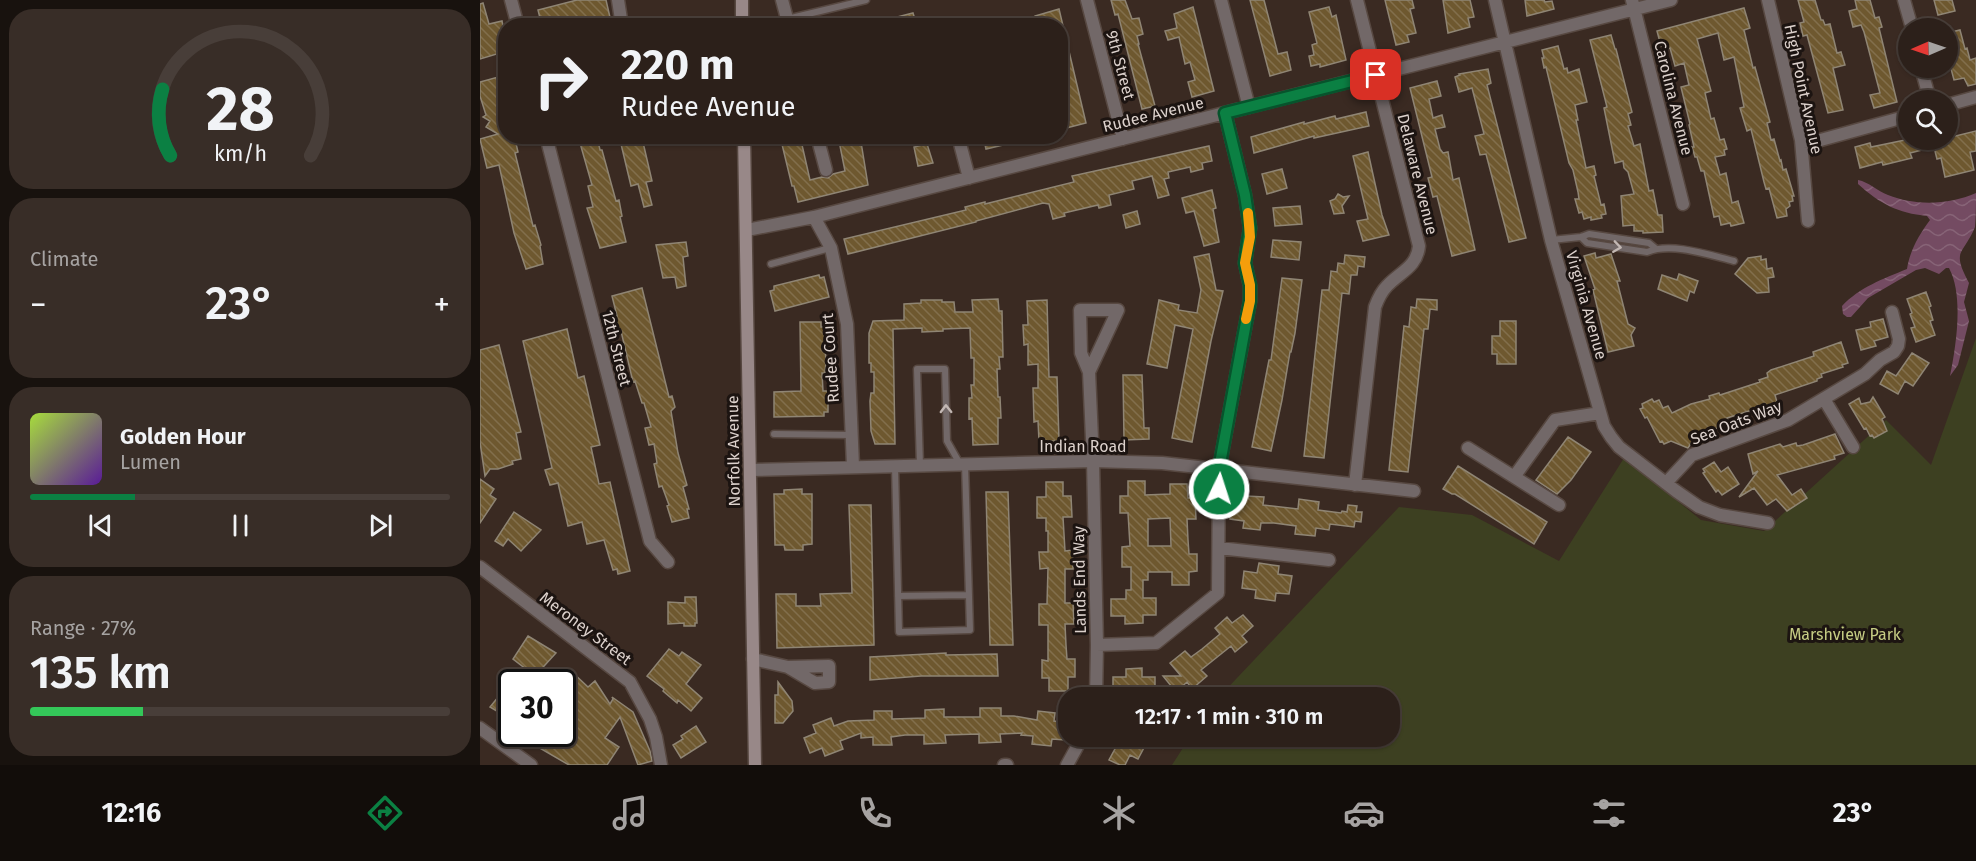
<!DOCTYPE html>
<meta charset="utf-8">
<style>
body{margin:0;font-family:"Fira Sans",sans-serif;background:#382d27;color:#f1f3f6;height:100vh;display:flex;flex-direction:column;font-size:22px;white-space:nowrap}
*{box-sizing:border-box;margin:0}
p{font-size:20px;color:#a6a3a2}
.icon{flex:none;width:33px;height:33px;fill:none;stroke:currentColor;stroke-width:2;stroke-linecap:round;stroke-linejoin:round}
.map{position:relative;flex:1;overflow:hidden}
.drawer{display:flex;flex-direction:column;gap:9px;padding:9px;background:#18120e;width:480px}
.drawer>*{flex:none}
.guide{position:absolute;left:18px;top:18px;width:570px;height:126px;border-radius:24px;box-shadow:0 2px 4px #0004,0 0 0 2px #483e39;background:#2c201a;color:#f1f3f6;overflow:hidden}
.needle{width:39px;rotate:268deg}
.fabs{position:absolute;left:1418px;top:18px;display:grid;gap:12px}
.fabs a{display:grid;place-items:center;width:60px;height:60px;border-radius:50%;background:#2c201a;box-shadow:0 2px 4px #0004,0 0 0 2px #483e39;font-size:30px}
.speed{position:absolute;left:18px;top:669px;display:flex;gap:12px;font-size:30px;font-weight:700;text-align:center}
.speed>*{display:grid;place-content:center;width:78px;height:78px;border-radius:50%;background:#2c201a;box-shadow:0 2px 4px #0004,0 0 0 2px #483e39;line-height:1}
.speed .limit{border:3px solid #111;border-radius:9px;background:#fff;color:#111}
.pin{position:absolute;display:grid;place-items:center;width:51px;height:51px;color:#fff;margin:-26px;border-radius:12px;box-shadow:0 3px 9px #0006}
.me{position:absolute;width:66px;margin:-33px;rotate:4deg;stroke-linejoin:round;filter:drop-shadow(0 0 4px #0008)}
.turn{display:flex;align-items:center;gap:21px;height:126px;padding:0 24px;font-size:27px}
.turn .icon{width:78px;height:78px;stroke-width:2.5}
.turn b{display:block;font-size:42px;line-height:51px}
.big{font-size:45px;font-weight:600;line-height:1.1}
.drawer .tile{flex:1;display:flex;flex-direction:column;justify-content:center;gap:9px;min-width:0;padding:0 21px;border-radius:24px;background:#382d27}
.drawer .dial{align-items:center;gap:0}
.dial svg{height:156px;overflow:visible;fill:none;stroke:#483e39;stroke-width:7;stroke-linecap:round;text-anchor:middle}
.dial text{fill:#f1f3f6;stroke:none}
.song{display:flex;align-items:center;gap:18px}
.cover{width:72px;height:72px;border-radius:9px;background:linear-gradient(135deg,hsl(80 70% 55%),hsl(270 70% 35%))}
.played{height:6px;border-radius:3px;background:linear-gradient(90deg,#0b8043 25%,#483e39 25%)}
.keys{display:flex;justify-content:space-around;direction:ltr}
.heat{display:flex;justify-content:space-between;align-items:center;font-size:33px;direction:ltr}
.charge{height:9px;border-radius:4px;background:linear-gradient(90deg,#34c759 27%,#483e39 0)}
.trip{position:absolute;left:578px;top:687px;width:342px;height:60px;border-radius:24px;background:#2c201a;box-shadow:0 2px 4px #0004,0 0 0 2px #483e39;font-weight:600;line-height:60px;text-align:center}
.tabs{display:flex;height:96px;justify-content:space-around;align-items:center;background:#120d0a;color:#a6a3a2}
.tabs .icon{width:42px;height:42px}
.tabs .current{color:#0b8043}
.tabs b{font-size:27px;color:#f1f3f6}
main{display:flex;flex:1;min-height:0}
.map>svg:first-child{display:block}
.green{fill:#3d4021}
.water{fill:url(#water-waves)}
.building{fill:url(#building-back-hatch);stroke:#8f8574;stroke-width:1.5;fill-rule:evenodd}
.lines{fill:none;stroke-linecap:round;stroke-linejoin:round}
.service-casing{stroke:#574841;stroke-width:9}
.minor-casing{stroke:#574841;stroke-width:15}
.secondary-casing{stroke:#574841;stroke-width:15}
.service{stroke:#726868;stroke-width:6}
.minor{stroke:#726868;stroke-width:12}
.secondary{stroke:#988888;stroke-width:12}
.oneway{stroke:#c2b7b3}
.route-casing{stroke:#07532c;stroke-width:15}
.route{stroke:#0b8043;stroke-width:10}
.slow{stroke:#f59e0b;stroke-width:10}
.labels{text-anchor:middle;stroke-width:6;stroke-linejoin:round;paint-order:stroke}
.street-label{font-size:16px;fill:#dcd1cc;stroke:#1c1411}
.park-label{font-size:16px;fill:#c6cd84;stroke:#1c1411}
</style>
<main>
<section class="drawer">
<div class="tile dial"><svg viewBox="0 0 100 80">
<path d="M14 69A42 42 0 1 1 86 69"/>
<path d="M14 69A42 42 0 0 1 10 35" stroke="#0b8043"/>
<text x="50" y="56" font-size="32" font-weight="700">28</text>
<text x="50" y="72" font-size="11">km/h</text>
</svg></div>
<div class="tile"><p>Climate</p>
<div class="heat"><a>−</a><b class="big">23°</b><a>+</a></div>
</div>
<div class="tile">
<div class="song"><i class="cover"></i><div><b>Golden Hour</b><p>Lumen</p></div></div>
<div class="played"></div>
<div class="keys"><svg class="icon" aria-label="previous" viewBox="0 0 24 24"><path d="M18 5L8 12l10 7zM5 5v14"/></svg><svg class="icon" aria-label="pause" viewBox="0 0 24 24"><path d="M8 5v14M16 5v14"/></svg><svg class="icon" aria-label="next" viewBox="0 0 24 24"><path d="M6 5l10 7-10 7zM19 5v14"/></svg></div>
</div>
<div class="tile"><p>Range · 27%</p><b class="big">135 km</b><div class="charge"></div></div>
</section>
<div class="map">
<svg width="1496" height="765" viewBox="0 0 1496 765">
<defs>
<pattern id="water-waves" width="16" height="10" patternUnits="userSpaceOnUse" patternTransform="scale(1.5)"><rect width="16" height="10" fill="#744b62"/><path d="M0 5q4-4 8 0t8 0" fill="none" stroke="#876477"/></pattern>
<pattern id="building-back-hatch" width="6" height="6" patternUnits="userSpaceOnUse" patternTransform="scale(1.5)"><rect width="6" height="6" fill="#6e582f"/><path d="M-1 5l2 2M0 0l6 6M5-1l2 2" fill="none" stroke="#826f4c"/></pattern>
</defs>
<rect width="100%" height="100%" fill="#3a2a22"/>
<path class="green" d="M1496 338V765H692L710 737 909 736V698L739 697 919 507 992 515 1079 561 1144 458 1221 520 1284 531 1406 420 1451 465Z"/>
<path class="water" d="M1378 180C1389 182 1397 191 1408 195 1435 206 1469 205 1496 193 1496 203 1496 218 1495 227 1483 256 1471 249 1489 283L1484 302 1489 321 1478 365 1470 376C1476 346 1484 296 1469 268H1466L1459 274 1445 268 1436 270 1388 298 1371 317H1367L1363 314 1362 306C1380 287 1403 279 1427 269 1430 250 1439 235 1450 220L1447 216C1418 213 1400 204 1378 184Z"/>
<path class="building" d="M97 0H126L132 26H62L58 10Z
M631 0H645L652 19 659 18 663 34 657 36 659 44H658L675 106 662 109 638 14 635 15Z
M770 0H784L798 54 807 52 811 70 790 76Z
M905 0H932L934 8 930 9 936 33 927 35 929 42 916 45Z
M963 0H990L994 17 988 18 990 27 968 33Z
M1045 0H1064L1065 2 1072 1 1074 9 1047 16Z
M1318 0H1335L1341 20H1343L1345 25 1350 24 1357 53 1361 52 1365 65 1353 68 1363 110 1348 113 1327 35 1323 36 1320 23 1324 22Z
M1375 0H1390L1395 18 1399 17 1402 27 1399 28 1417 102 1394 108 1390 95 1400 93 1384 32 1381 25 1373 27 1369 11 1377 9Z
M1454 0H1472L1475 11 1458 15Z
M3 3 9 24 22 21 26 41 18 43 20 53 0 59V4Z
M713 7 734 91 712 97 708 82 715 80 710 62 705 64 699 37 688 40 685 31 697 28 694 14Z
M849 7 852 17 856 15 866 60 840 67V64L831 66 829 56 834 55 832 45 837 43 829 12Z
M1264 8 1270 28 1264 30 1273 68 1275 67 1290 122 1287 123 1291 140 1294 139 1300 161 1301 160 1303 170 1306 169 1314 196H1312L1313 201 1309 202 1310 206 1306 209 1307 216 1297 218 1289 188 1286 189 1284 182 1271 129 1267 131 1260 108 1264 107 1254 57 1244 60 1238 33 1217 39 1231 91 1225 93 1231 119 1234 118 1240 140 1244 139 1247 149 1244 150 1245 155 1235 157 1240 175 1246 173 1252 203 1258 201 1264 223 1251 226 1250 223 1241 225 1239 216 1234 217 1224 171H1221L1217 157H1215L1212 147H1214L1209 125 1210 124 1201 87 1209 85 1204 63 1195 66 1190 48 1186 49 1185 45 1181 46 1177 31Z
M579 9 606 123 586 128 582 113 589 111 585 94 580 95 582 26H557L555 16Z
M433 13 437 26H419L417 17Z
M1480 30 1485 49 1487 48 1490 60 1496 58V84L1488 86 1484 78 1474 80 1469 61 1467 62V33Z
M1131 35 1135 49H1136L1152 112 1148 114 1151 125 1148 126 1154 146 1160 144 1169 191 1173 190 1178 215H1182L1183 232 1163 233V231H1154V225L1143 226 1141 196 1154 194 1148 172 1144 168 1143 161 1135 163 1124 108 1127 107 1110 40Z
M1078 46 1084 69 1087 68 1088 73 1099 69 1107 102 1095 105 1098 120H1096L1106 168 1114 166 1116 175 1114 176 1121 205 1124 204 1126 214 1121 215 1122 218 1111 220V217L1104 219 1102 212 1099 213 1095 199H1099L1098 192 1093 170 1089 163 1066 67 1064 68 1062 58H1064L1062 50Z
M1008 69 1011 83 1007 85 1046 238 1029 242 1006 154 1000 155 995 136 1004 134 992 88 979 92 975 77 980 75 979 74Z
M18 77 22 83 18 89 24 92 19 102 26 106V136H31L32 140 35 139 38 152 35 153 53 226 55 225 61 245 60 246 63 264 46 269 34 233 19 165 7 168 0 139 18 134 6 127 10 121 3 117 6 115 0 96V82Z
M957 81 961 96 949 99 953 118 962 115 965 127 955 129 960 149 963 153 968 152 973 180 979 178 995 250 972 256 957 196 953 197 948 178 952 177 930 88Z
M886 112 889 126 834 138V136L774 153 771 137 824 122V124L855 116 856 119Z
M1496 131V151L1490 152 1494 170 1465 177 1461 158 1457 159 1454 147 1430 153 1432 158 1403 165 1402 162 1380 168 1375 147 1390 143 1391 147 1425 140H1467V138Z
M98 136H117L120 150H122L136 201 139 200 142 216 140 217 146 242 120 248 107 208 113 207 108 186 112 185Z
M300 136H320L330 180 342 177 348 178 353 174 365 171 358 136H380L388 185 318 202 314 186H312Z
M503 136H544V140L506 149Z
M162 138 172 181 166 182 172 205 164 207 158 184 151 186 141 144Z
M447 144 453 163 438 166 434 147Z
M729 146 732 161 722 163 723 169 711 172 710 167 688 172 689 178 684 179 689 195 678 198 672 176 652 181 654 189 629 195 631 205 619 208 618 205 584 213 585 216 573 219 569 204 563 203 496 221V222L368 254 364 239 486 210 485 207 505 202V204L594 182 592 176Z
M888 152 902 215 909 235 883 241 877 221 888 219 873 156Z
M802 169 807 188 787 194 782 174Z
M732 190 736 208 733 209 739 242 724 246 714 211 706 213 702 198Z
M858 194 863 197 869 196 862 206 864 213 854 214 850 201 855 199Z
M820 206 822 224 795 226 793 208Z
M657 211 660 224 646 228 643 215Z
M793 240 821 242 819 260 791 257Z
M206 242 208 256 203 257 206 286 197 288 195 277 183 278 176 245Z
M1115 253 1116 258 1131 254 1140 281H1137L1148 324 1155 328 1151 335 1154 346 1128 352 1113 290 1115 289 1104 256Z
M729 254 736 290 743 291 731 341 712 442 692 438 713 329 695 325 687 368 667 364 679 300 699 305 698 310 717 313 721 290 714 257Z
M865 255 885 257 884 267 878 266 877 275H871L869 294 862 293 844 458 824 456 842 290H849L851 271 857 272 858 263 864 264Z
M1281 256V260L1286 259 1287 269 1292 268 1294 277 1288 278 1289 292 1277 293 1255 274 1268 258Z
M1199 274 1218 281 1214 293 1210 291 1207 301 1178 289 1182 275 1197 280Z
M339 275 340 278 344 277 349 297 295 311 290 291 294 290V286Z
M802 278 822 280 815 333 811 352H810L802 400 791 451 772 447 789 360H791Z
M162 288 189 397 192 396 195 407 191 411 198 453 207 485 203 487 209 509H207L209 518 192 522 187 506 189 505 182 486 179 487 174 464 177 463 174 444 169 445 165 428 171 427 164 403H162L155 381 153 382 141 331 140 332 135 316H137L132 296Z
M1446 292 1451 306 1449 307 1453 320 1450 321 1455 335 1436 342 1431 328 1435 327 1430 314 1432 313 1427 299Z
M518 299 519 311H522L523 357H519L520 369H517L518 397H520L521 418H518V444L493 445 492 418 489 419V398H492L491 385H494V358H491L490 328 463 329V331L442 332V328L413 329 415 444H395L391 431 390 401 391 393H394V372H391V363H389V333L393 321 424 320V304L441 303V300H462V302H474L475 312H493L492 300Z
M937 299 957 300V310L950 309 948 329H944L928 472 909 470 924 326 929 327 931 307 936 308Z
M567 300 569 377H577L579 441H559L558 421 554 422 553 388H558V364L548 365V344L544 345 543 325H548L547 301Z
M1403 319 1408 337 1394 341 1396 346 1381 350 1376 330 1391 327 1390 322Z
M1020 321H1036V364H1017V354H1012V336H1020Z
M320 322H341V327H344L346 362 345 373H342L343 391H348V412H344V416L294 417V392L321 391Z
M87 329 98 378 104 376 120 445 111 447 119 484 130 482 150 571 138 574 137 569 133 570 124 540 107 544 102 522 88 526 78 483 70 485 65 470 72 468 43 341Z
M1361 342 1368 363 1362 365 1363 367 1341 374 1342 377 1337 379V381L1295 395 1297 402 1247 418 1249 424 1231 430 1232 432 1215 437 1208 448 1191 441 1184 444 1182 441 1180 442 1167 417 1165 418 1160 409 1163 408 1162 404 1172 399 1174 402 1179 400 1183 408 1188 406 1192 413 1211 404 1230 399 1229 396 1239 393 1240 395 1280 382 1279 380 1288 377 1287 373 1291 370 1334 356 1333 352Z
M19 345 41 432 36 433 41 459 32 461 33 464 18 469H10L5 476 0 442V350Z
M1432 353 1449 363 1433 386 1425 381 1418 394 1400 384 1407 371 1416 376Z
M643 375H662L664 428H669V439L644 440Z
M1393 397 1405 417 1402 419 1407 431 1394 438 1392 435 1390 436 1386 428 1384 429 1369 404 1379 398 1381 404 1390 402Z
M1355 434 1364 453 1354 456 1355 459 1297 475 1312 495 1321 489 1327 498 1307 511 1296 499 1287 505 1274 488 1259 497 1278 471 1273 474 1268 454 1300 444 1303 447 1316 443 1317 446 1323 445Z
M1088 437 1111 452 1091 480 1077 494 1056 480Z
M1234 462 1241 472 1248 467 1259 484 1242 495 1238 490 1236 492 1223 473 1225 472 1223 469Z
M978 466 1067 522 1054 544 975 494H972L963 489Z
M0 479 14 489 10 495 16 499 0 523Z
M648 481H665V495L690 494V484H707L708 498H715L716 519H707L708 540 709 554H717V571L709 572V585H692V572H668V580H663V598H676V615H663V623L645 624V616H631V599H646V590H651V567H642V547L650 546 648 513H640V496H648ZM690 518 691 546H668V519Z
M566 482H583V496H591L592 517H583L585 551 593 550V569H585V603H593L594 624H585L586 645 587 659H595V677H588V691H569V678H562V660L568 661V625H559V604H567L568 568 560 569 559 552H568V531H566V518H557V497H566Z
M322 489V494H332V544L323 545V550H305L304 545H295L294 494H304V490Z
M506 492H528L533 645H510Z
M766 496 784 497 783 505 818 509 819 499 839 502 838 510 861 513 862 511 867 512 868 505 877 506 876 512H882L881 522 875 521 874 527 850 524 849 530 836 528 835 536 815 534 816 526 794 523H781L780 530 763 528 764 521 750 519 751 502 765 504Z
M369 505H391L394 645 297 648 296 594H316V606H341L340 594 372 593Z
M34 512 61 530 41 551 28 539 23 546 15 541Z
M779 563 799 566 798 574 812 576 809 594 796 593 795 601 775 598 776 590 762 588 764 571 777 573Z
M205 597H216L217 623H215V626H204V623L188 624V602L205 603Z
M763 615 773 626 762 636 767 642 755 652 751 646 721 670 727 676 712 689 707 682 696 692 683 676H701L690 663 705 651 711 657 722 649 740 634 735 628 747 617 752 623Z
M48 636 76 653 55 676 33 659Z
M189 649 199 656 202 652 221 665 206 684 222 698 211 711 198 700 197 703 183 691 184 689 167 676Z
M466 653V655L517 654 518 676H441L390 680V657Z
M662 668V677H675V692H662V698H647L646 692 633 693V677H646V669Z
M91 671 108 687 115 681 130 704 133 699 132 697 153 712 170 751 172 761 158 765 140 717 125 738 139 747 127 765H89L51 743 57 734H83L91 720 82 711V680Z
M32 680V720L10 707Z
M298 682 312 701 313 711 303 723H295V695H298Z
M500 708H521V716H534L557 720 558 711 575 713 574 721 587 723 585 740 572 739 571 746 552 744 553 736 541 735 542 733 520 734 521 742 499 743V734L465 735 466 743 444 744V735H425L411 737 412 745H393V737L381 738V733L360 741 363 749 345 756 342 748 330 753 324 738 336 733 333 725 351 718 354 726 368 721 394 720V711H412V719L445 718V710L464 709V717H500Z
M216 726 226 742 201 758 193 745 203 739 201 736Z
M632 736H656L667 742 658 759 650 755 645 765H640L629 760 636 747 629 743Z"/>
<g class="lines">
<g class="service-casing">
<path id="service" d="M307 19 386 0
M1101 237 1107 243 1167 252C1192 242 1229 255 1254 261
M1071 240 1101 237 1109 234 1169 243 1175 248
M291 264 350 248
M294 434 371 435
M440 465 437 369H465L467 441 480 464
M415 466 419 632 490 630 485 464
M418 596 489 595"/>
</g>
<g class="minor-casing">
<path id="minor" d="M31 0 38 26
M138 0 142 26
M302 0 309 26
M607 0 643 139
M741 0 769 107
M1015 0 1071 240 1124 426 1131 437 1139 447 1196 491 1219 507 1240 515 1288 523
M1152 0 1203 204
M1288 0 1321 140 1328 221
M1424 0 1432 28
M1441 68 1450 100
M1467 105 1496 97
M66 136 170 541 188 562
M337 136 346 170
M478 136 489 178
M1321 140 1323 142 1337 141 1428 116
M334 217 351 248 367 324 373 466
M267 230 334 217 1191 0
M609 372 601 353 600 310H638L609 372 613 461 617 645 616 698
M1344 399 1373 447
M988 448 1079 505
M270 470 613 461 682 463 934 491
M1034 477 1075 420 1120 413
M1186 483 1212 455 1308 420 1385 374 1400 360 1414 352 1418 346 1419 339 1412 312
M875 485 895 307C898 299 901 292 907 286 920 272 937 267 939 246L877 0
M739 548 849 560
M0 567 150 682 170 719 176 737 181 765
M617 645 676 643 738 593 739 469 770 301V286L765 263 770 228 765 195 745 113
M273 659 308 667 335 683 349 682V666L308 667
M0 728 51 765
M524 765H527
M587 765 603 736"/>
</g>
<g class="secondary-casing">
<path id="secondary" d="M262 0V26
M264 136 275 765"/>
</g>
<use href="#service" class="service"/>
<use href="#minor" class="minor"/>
<use href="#secondary" class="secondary"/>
</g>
<defs><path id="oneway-chevron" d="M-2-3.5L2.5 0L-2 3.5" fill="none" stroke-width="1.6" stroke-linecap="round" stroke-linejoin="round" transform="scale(1.5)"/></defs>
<g class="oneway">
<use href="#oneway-chevron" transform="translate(1137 247) rotate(8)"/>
<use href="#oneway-chevron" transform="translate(466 409) rotate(-91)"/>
</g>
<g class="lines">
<g class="route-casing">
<path id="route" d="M739 489V469L770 301V285L765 263 770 228 765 195 745 113 896 75"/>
</g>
<use href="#route" class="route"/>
<path class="slow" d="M766 319 770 301V285L765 263 770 237 768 213"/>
</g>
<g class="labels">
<g class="street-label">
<text transform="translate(641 65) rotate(75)" y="6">9th Street</text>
<text transform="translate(1324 89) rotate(78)" y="6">High Point Avenue</text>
<text transform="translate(1194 98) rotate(76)" y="6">Carolina Avenue</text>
<text transform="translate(673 114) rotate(-14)" y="6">Rudee Avenue</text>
<text transform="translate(938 174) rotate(76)" y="6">Delaware Avenue</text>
<text transform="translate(1107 305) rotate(74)" y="6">Virginia Avenue</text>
<text transform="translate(137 348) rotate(76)" y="6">12th Street</text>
<text transform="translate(350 358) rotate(-94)" y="6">Rudee Court</text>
<text transform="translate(1256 422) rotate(-21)" y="6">Sea Oats Way</text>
<text x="603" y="452">Indian Road</text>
<text transform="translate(253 451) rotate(-91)" y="6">Norfolk Avenue</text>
<text transform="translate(599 580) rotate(-91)" y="6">Lands End Way</text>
<text transform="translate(106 628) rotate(37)" y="6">Meroney Street</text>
</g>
<g class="park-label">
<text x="1365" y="640">Marshview Park</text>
</g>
</g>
</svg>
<div class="fabs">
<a><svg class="needle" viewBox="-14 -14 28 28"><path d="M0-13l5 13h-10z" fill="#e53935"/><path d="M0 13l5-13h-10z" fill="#a6a3a2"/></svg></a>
<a><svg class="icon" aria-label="search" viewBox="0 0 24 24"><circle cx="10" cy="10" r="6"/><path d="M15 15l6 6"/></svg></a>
</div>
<div class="speed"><div class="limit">30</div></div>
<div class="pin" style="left:896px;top:75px;background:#d93025"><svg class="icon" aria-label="arrive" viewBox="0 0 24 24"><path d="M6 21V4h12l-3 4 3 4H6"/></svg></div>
<svg class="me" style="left:739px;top:489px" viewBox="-20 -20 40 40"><circle r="17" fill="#0b8043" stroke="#fff" stroke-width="3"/><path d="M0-11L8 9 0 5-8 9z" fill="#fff"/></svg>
<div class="trip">12:17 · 1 min · 310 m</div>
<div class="guide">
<div class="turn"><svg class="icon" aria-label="right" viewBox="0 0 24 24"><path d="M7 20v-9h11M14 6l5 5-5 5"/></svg><div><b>220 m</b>Rudee Avenue</div></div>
</div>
</div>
</main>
<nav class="tabs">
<b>12:16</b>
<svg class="icon current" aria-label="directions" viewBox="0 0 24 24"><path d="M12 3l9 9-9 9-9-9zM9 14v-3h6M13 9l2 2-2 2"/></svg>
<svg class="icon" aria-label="music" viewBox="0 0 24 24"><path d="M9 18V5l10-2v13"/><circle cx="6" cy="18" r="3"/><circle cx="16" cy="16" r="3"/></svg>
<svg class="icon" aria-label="phone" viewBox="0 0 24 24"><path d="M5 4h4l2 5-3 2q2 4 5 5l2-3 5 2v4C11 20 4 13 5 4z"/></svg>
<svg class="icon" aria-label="climate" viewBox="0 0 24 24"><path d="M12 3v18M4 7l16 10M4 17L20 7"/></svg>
<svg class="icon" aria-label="car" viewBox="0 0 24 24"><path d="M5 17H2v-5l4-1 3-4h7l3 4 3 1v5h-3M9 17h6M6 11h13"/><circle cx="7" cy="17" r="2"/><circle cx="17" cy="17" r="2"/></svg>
<svg class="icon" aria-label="filters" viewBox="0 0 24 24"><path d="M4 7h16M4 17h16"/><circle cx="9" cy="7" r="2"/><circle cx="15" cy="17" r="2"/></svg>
<b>23°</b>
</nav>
